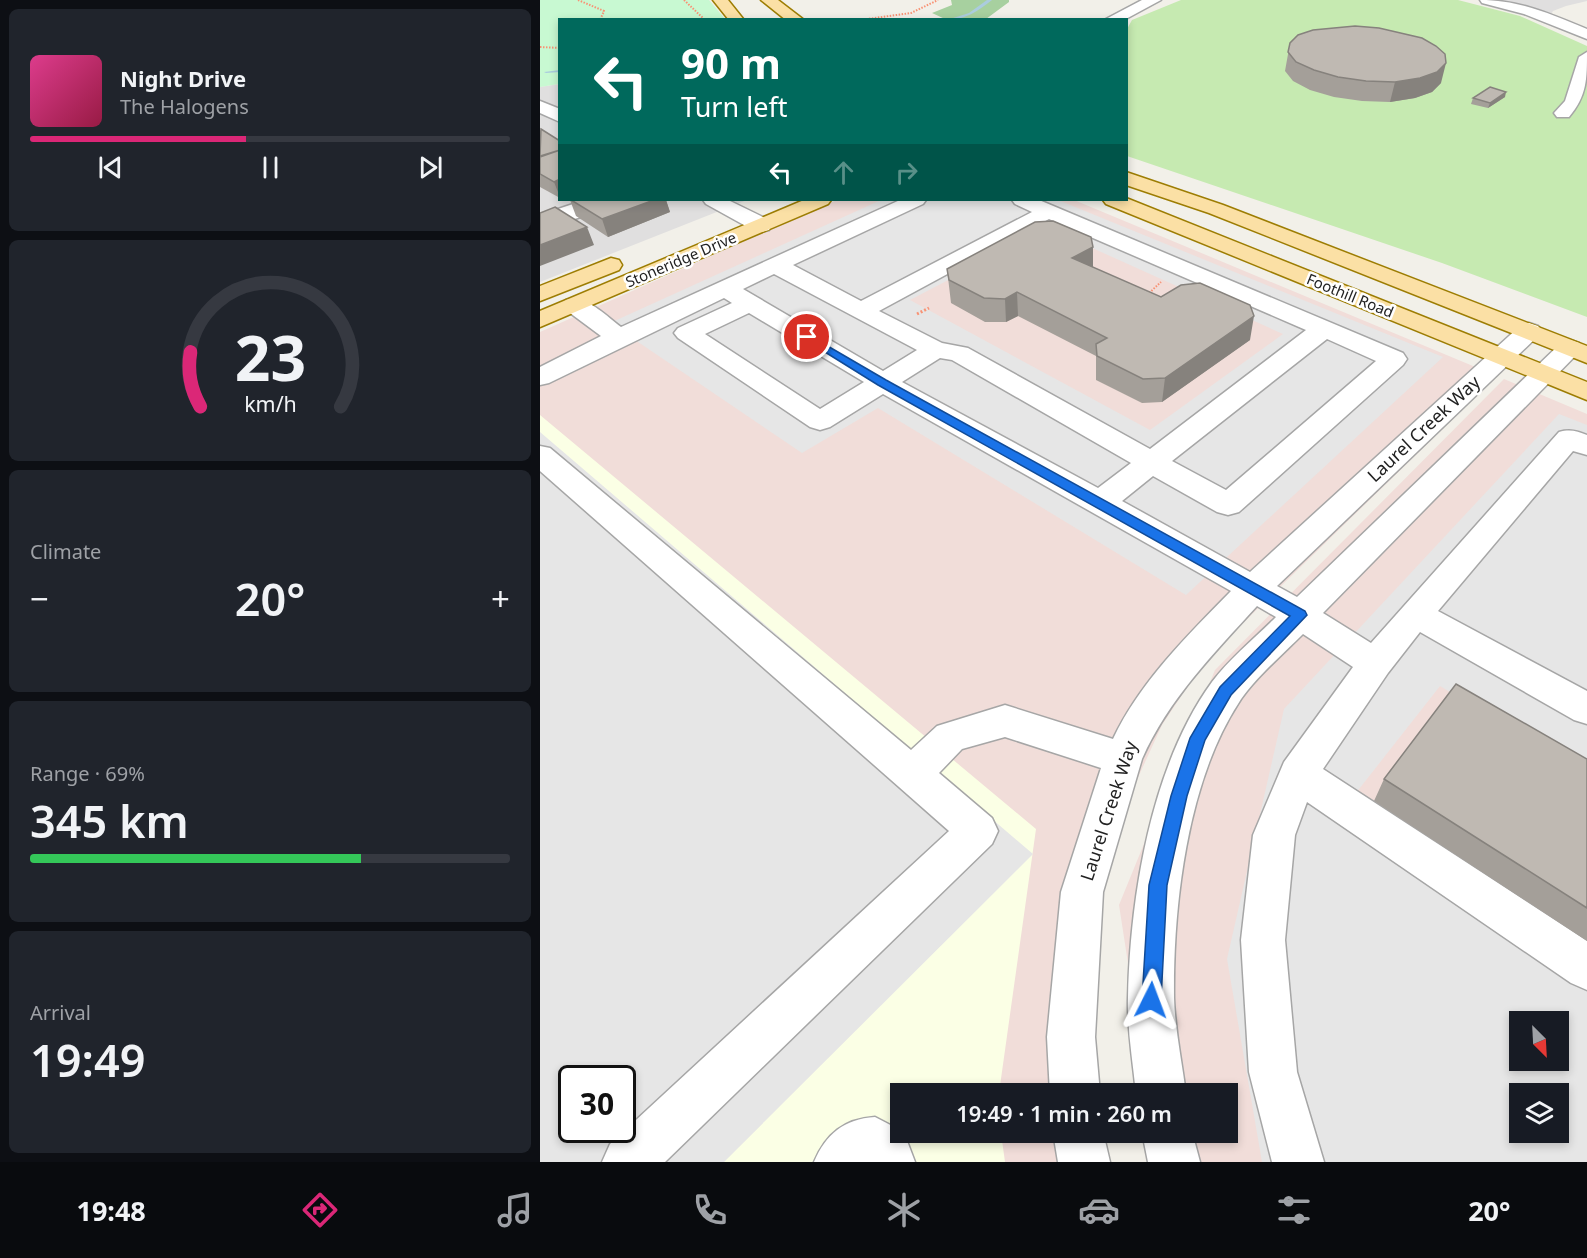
<!DOCTYPE html>
<meta charset="utf-8">
<style>
body{margin:0;font-family:"Noto Sans",sans-serif;background:#20242c;color:#f1f3f6;height:100vh;display:flex;flex-direction:column;font-size:22px;white-space:nowrap}
*{box-sizing:border-box;margin:0}
p{font-size:20px;color:#9ea1a6}
.icon{flex:none;width:33px;height:33px;fill:none;stroke:currentColor;stroke-width:2;stroke-linecap:round;stroke-linejoin:round}
.map{position:relative;flex:1;overflow:hidden}
.side{display:flex;flex-direction:column;gap:9px;padding:9px;background:#0d0f14;width:540px}
.side>*{flex:none}
.top-card{position:absolute;left:18px;top:18px;width:570px;height:183px;border-radius:0px;box-shadow:0 3px 9px #0003;background:#00695c;color:#fff;overflow:hidden}
.needle{width:39px;rotate:156deg}
.tools{position:absolute;left:969px;top:1011px;display:grid;gap:12px}
.tools a{display:grid;place-items:center;width:60px;height:60px;border-radius:0px;background:#171b24;box-shadow:0 3px 9px #0003;font-size:30px}
.speed{position:absolute;left:18px;top:1065px;display:flex;gap:12px;font-size:30px;font-weight:700;text-align:center}
.speed>*{display:grid;place-content:center;width:78px;height:78px;border-radius:50%;background:#171b24;box-shadow:0 3px 9px #0003;line-height:1}
.speed .limit{border:3px solid #111;border-radius:9px;background:#fff;color:#111}
.pin{position:absolute;display:grid;place-items:center;width:51px;height:51px;color:#fff;margin:-26px;border:3px solid #fff;border-radius:50%;box-shadow:0 2px 6px #0007}
.me{position:absolute;width:66px;margin:-33px;rotate:3deg;stroke-linejoin:round;filter:drop-shadow(0 0 4px #0008)}
.turn{display:flex;align-items:center;gap:21px;height:126px;padding:0 24px;font-size:27px}
.turn .icon{width:78px;height:78px;stroke-width:2.5}
.turn b{display:block;font-size:42px;line-height:51px}
.lanes{display:flex;align-items:center;height:57px;padding:0 24px;background:#0003;justify-content:center;gap:30px;direction:ltr}
.lanes .off{opacity:.35}
.big{font-size:45px;font-weight:600;line-height:1.1}
.side .card{flex:1;display:flex;flex-direction:column;justify-content:center;gap:9px;min-width:0;padding:0 21px;border-radius:9px;background:#20242c}
.side .dial{align-items:center;gap:0}
.dial svg{height:156px;overflow:visible;fill:none;stroke:#363941;stroke-width:7;stroke-linecap:round;text-anchor:middle}
.dial text{fill:#f1f3f6;stroke:none}
.song{display:flex;align-items:center;gap:18px}
.cover{width:72px;height:72px;border-radius:9px;background:linear-gradient(135deg,hsl(330 70% 55%),hsl(340 70% 35%))}
.played{height:6px;border-radius:3px;background:linear-gradient(90deg,#db2777 45%,#363941 45%)}
.keys{display:flex;justify-content:space-around;direction:ltr}
.heat{display:flex;justify-content:space-between;align-items:center;font-size:33px;direction:ltr}
.charge{height:9px;border-radius:4px;background:linear-gradient(90deg,#34c759 69%,#363941 0)}
.trip{position:absolute;left:350px;top:1083px;width:348px;height:60px;border-radius:0px;background:#171b24;box-shadow:0 3px 9px #0003;font-weight:600;line-height:60px;text-align:center}
.menu{display:flex;height:96px;justify-content:space-around;align-items:center;background:#090b0e;color:#9ea1a6}
.menu .icon{width:42px;height:42px}
.menu .on{color:#db2777}
.menu b{font-size:27px;color:#f1f3f6}
main{display:flex;flex:1;min-height:0}
.map>svg:first-child{display:block}
.residential{fill:#e0dfdf}
.commercial{fill:#f1ddd9;fill-rule:evenodd}
.education{fill:#fbffe5;fill-rule:evenodd}
.grass{fill:#c6eab1}
.forest{fill:#a7d09f}
.park{fill:#c8f9d2}
.parking{fill:#e6e6e6;fill-rule:evenodd}
.lines{fill:none;stroke-linecap:round;stroke-linejoin:round}
.stream{fill:#abccde;fill-rule:evenodd}
.minor-casing{stroke:#a6a6a6;stroke-width:3}
.major-casing{stroke:#9d7d03;stroke-width:3}
.path-far1{stroke:#f89274;stroke-width:2;stroke-dasharray:1.5 1.5;stroke-linecap:butt}
.path{stroke:#f89274;stroke-width:3;stroke-dasharray:2 2;stroke-linecap:butt}
.minor{fill:#fff;fill-rule:evenodd}
.major{fill:#fbe0a5;fill-rule:evenodd}
.wall{fill:#a49f99}
.shaded-wall{fill:#86827d}
.building{fill:#bfb9b2;stroke:#86827d;stroke-width:1.5}
.route{fill:#1a73e8;stroke:#114b97;stroke-width:1.5}
.labels{text-anchor:middle;stroke-width:5;stroke-linejoin:round;paint-order:stroke}
.far-street-label{font-size:15px;fill:#222;stroke:#fff}
.street-label{font-size:18px;fill:#222;stroke:#fff}
</style>
<main>
<section class="side">
<div class="card">
<div class="song"><i class="cover"></i><div><b>Night Drive</b><p>The Halogens</p></div></div>
<div class="played"></div>
<div class="keys"><svg class="icon" aria-label="previous" viewBox="0 0 24 24"><path d="M18 5L8 12l10 7zM5 5v14"/></svg><svg class="icon" aria-label="pause" viewBox="0 0 24 24"><path d="M8 5v14M16 5v14"/></svg><svg class="icon" aria-label="next" viewBox="0 0 24 24"><path d="M6 5l10 7-10 7zM19 5v14"/></svg></div>
</div>
<div class="card dial"><svg viewBox="0 0 100 80">
<path d="M14 69A42 42 0 1 1 86 69"/>
<path d="M14 69A42 42 0 0 1 9 41" stroke="#db2777"/>
<text x="50" y="56" font-size="32" font-weight="700">23</text>
<text x="50" y="72" font-size="11">km/h</text>
</svg></div>
<div class="card"><p>Climate</p>
<div class="heat"><a>−</a><b class="big">20°</b><a>+</a></div>
</div>
<div class="card"><p>Range · 69%</p><b class="big">345 km</b><div class="charge"></div></div>
<div class="card"><p>Arrival</p><b class="big">19:49</b></div>
</section>
<div class="map">
<svg width="1047" height="1162" viewBox="0 0 1047 1162">
<rect width="100%" height="100%" fill="#f2f0e9"/>
<path class="residential" d="M957 0H1047V1L1026 6 1013 11 1011 14Z
M19 84 20 200H207L0 282V87Z"/>
<path class="commercial" d="M297 200H534L957 376 665 660 622 725 585 806 561 904 552 1093 360 1094V1132L556 1133 563 1162H0V332ZM32 1078H82V1130H32Z
M964 379 1047 414V1162H619L614 1133 687 1132V1094L608 1093 579 905 675 670ZM980 1022H1018V1060H980ZM980 1094H1018V1132H980Z"/>
<path class="education" d="M0 415 496 829 459 1093 360 1094V1132L461 1133 465 1162H0ZM32 1078H82V1130H32Z"/>
<path class="grass" d="M641 0H918L980 16 1047 46V317L902 263 587 156V29L592 20Z"/>
<path class="forest" d="M411 0H469V2L446 19H405L392 13 412 5Z"/>
<path class="park" d="M0 0H169L185 19 20 20 19 84 0 87Z"/>
<path class="parking" d="M341 200H518L903 357 646 595 338 408 262 453 70 323ZM508 228 743 334 610 430 370 300Z
M1019 414 1047 425V775L900 686 812 798 1047 950V1162H722L687 959 744 709ZM980 1022H1018V1060H980ZM980 1094H1018V1132H980Z
M0 432 493 854 184 1162H0ZM32 1078H82V1130H32Z"/>
<g class="lines">
<path class="stream" d="M447 0H452C438 11 425 20 407 20L429 13Z
M20 70V72L6 73 4 72Z"/>
<g class="minor-casing">
<path id="minor" d="M602 0H621L584 20H564Z
M940 0C980 0 1010 14 1047 29V39L984 14 942 3Z
M1047 52C1047 79 1047 96 1029 117H1017L1014 113 1025 101 1039 57Z
M0 101 20 109V122L0 113Z
M45 200H73L70 204C54 211 30 225 12 221L9 216 12 211Z
M163 200H188L229 220 232 225 229 230 221 232 213 230 166 204Z
M360 200H386L383 204 253 265 321 301 492 212 475 204 472 200H499L863 353 867 359 863 365 699 512 688 515 677 512 613 476 582 501 710 572 980 326 989 323 998 326 1002 331 998 336 737 586 757 597 1021 343 1030 340 1039 343 1043 348 783 613 831 643 1019 432C1030 429 1037 431 1047 435V455L1033 451 898 611 1047 691V724L1034 720 880 632 848 673 783 769 1047 941V990L1031 983 767 802 755 835 745 940 757 1072 784 1162H732L709 1072 701 940 713 835 744 762 813 667 763 634C744 653 711 682 698 704 647 783 633 906 634 998 635 1030 642 1062 646 1094H596C593 1062 587 1030 588 998 590 897 611 766 672 682 689 659 716 637 736 617L717 606C674 653 628 700 602 759L563 892 555 1037 560 1094H510L507 1037 521 892 561 768 465 737 422 749 399 773 452 818 458 831 452 844 125 1162H62L70 1144 409 831 0 471V446L10 448 371 750 397 726 465 705 573 739C600 682 647 636 691 591L343 394 290 427 280 430 270 427 138 338 134 333 138 328 192 303 184 298 9 383 0 385V367L61 336 26 310 23 305 26 300C47 295 65 315 81 327ZM509 219 766 330 610 449 428 348 402 343 339 311ZM234 274 377 350 343 371 203 289ZM209 313 324 382 280 409 165 334ZM787 339 836 361 686 490 632 461ZM400 358 412 360 591 463 558 488 362 382Z
M335 1117 360 1130V1132L364 1133 375 1162H274C286 1134 304 1119 335 1117Z
M513 1132H563L570 1162H518Z
M602 1132H652L660 1162H608Z"/>
</g>
<g class="major-casing">
<path id="major" d="M173 0H188L204 20H189Z
M221 0H238L264 20H246Z
M586 172 683 205 1047 346V363L669 213 586 185Z
M586 198 1047 382V400L566 204 563 200Z
M264 200H291L288 204 0 327V311Z
M71 258 79 260 82 265 79 270 0 301V286Z"/>
</g>
<path class="path-far1" d="M38 0 64 11 60 20
M144 0 165 20
M320 20 371 13 398 0
M0 47 20 48
M607 295 621 282"/>
<path class="path" d="M377 314 389 308"/>
<use href="#minor" class="minor"/>
<use href="#major" class="major"/>
</g>
<path class="wall" d="M750 43 901 83 892 92 875 98 850 102 822 101 794 97 770 90 753 81 745 71Z
M965 97 948 108 931 104 933 98Z
M0 130 20 141V198L0 187Z
M30 200H126L130 212 68 237 36 216Z
M553 267 710 340 622 402 602 403 556 380V356L478 316 466 322H445L411 303 407 269Z
M1047 759V941L834 801 844 779Z"/>
<path class="shaded-wall" d="M906 63 901 83 892 92 875 98 850 102 855 82Z
M966 92 965 97 948 108 950 103Z
M20 179V197L14 182Z
M114 200H126L130 212 68 237 62 219Z
M47 227 54 245 0 266V245Z
M553 247V270L532 258Z
M477 292 478 316 466 322 465 299Z
M714 316 710 340 622 402 625 378Z"/>
<path class="building" d="M815 26 839 28 882 38 896 46 905 54 906 63 897 72 880 78 855 82 826 81 798 77 774 70 756 62 748 52 750 43 758 35 773 30Z
M950 87 966 92 950 103 933 98Z
M1 129 20 141V150L0 156Z
M20 150V179L14 182 0 174V157Z
M31 200H114L62 219Z
M15 207 47 227 0 245V213Z
M513 221 551 237 553 247 532 258 621 297 641 285 660 283 710 305 714 316 625 378 603 379 557 356 556 344 567 338 477 292 465 299 444 298 409 280 407 269 495 222Z
M916 684 1047 759V908L844 779Z"/>
<path class="route" d="M267 334 346 380 765 611 767 615 691 695 665 740 647 796 627 885 621 1000 618 1007 611 1009 604 1007 602 1000 609 885 631 796 650 738 680 687 750 616 338 385 264 339V335Z"/>
<g class="labels">
<g class="far-street-label">
<text transform="translate(141 260) rotate(-23)" y="5">Stoneridge Drive</text>
<text transform="translate(810 296) rotate(22)" y="5">Foothill Road</text>
</g>
<g class="street-label">
<text transform="translate(884 429) rotate(-43)" y="6">Laurel Creek Way</text>
<text transform="translate(569 811) rotate(-72)" y="6">Laurel Creek Way</text>
</g>
</g>
</svg>
<div class="tools">
<a><svg class="needle" viewBox="-14 -14 28 28"><path d="M0-13l5 13h-10z" fill="#e53935"/><path d="M0 13l5-13h-10z" fill="#9ea1a6"/></svg></a>
<a><svg class="icon" aria-label="layers" viewBox="0 0 24 24"><path d="M12 4l9 5-9 5-9-5zM3 14l9 5 9-5"/></svg></a>
</div>
<div class="speed"><div class="limit">30</div></div>
<div class="pin" style="left:267px;top:337px;background:#d93025"><svg class="icon" aria-label="arrive" viewBox="0 0 24 24"><path d="M6 21V4h12l-3 4 3 4H6"/></svg></div>
<svg class="me" style="left:611px;top:1000px" viewBox="-20 -20 40 40"><path d="M0-17L14 15 0 8-14 15z" fill="#1a73e8" stroke="#fff" stroke-width="4"/></svg>
<div class="trip">19:49 · 1 min · 260 m</div>
<div class="top-card">
<div class="turn"><svg class="icon" aria-label="left" viewBox="0 0 24 24"><path d="M17 20v-9H6M10 6l-5 5 5 5"/></svg><div><b>90 m</b>Turn left</div></div>
<div class="lanes"><svg class="icon" aria-label="left" viewBox="0 0 24 24"><path d="M17 20v-9H6M10 6l-5 5 5 5"/></svg><svg class="icon off" aria-label="ahead" viewBox="0 0 24 24"><path d="M12 20V5M6 11l6-6 6 6"/></svg><svg class="icon off" aria-label="right" viewBox="0 0 24 24"><path d="M7 20v-9h11M14 6l5 5-5 5"/></svg></div>
</div>
</div>
</main>
<nav class="menu">
<b>19:48</b>
<svg class="icon on" aria-label="directions" viewBox="0 0 24 24"><path d="M12 3l9 9-9 9-9-9zM9 14v-3h6M13 9l2 2-2 2"/></svg>
<svg class="icon" aria-label="music" viewBox="0 0 24 24"><path d="M9 18V5l10-2v13"/><circle cx="6" cy="18" r="3"/><circle cx="16" cy="16" r="3"/></svg>
<svg class="icon" aria-label="phone" viewBox="0 0 24 24"><path d="M5 4h4l2 5-3 2q2 4 5 5l2-3 5 2v4C11 20 4 13 5 4z"/></svg>
<svg class="icon" aria-label="climate" viewBox="0 0 24 24"><path d="M12 3v18M4 7l16 10M4 17L20 7"/></svg>
<svg class="icon" aria-label="car" viewBox="0 0 24 24"><path d="M5 17H2v-5l4-1 3-4h7l3 4 3 1v5h-3M9 17h6M6 11h13"/><circle cx="7" cy="17" r="2"/><circle cx="17" cy="17" r="2"/></svg>
<svg class="icon" aria-label="filters" viewBox="0 0 24 24"><path d="M4 7h16M4 17h16"/><circle cx="9" cy="7" r="2"/><circle cx="15" cy="17" r="2"/></svg>
<b>20°</b>
</nav>
